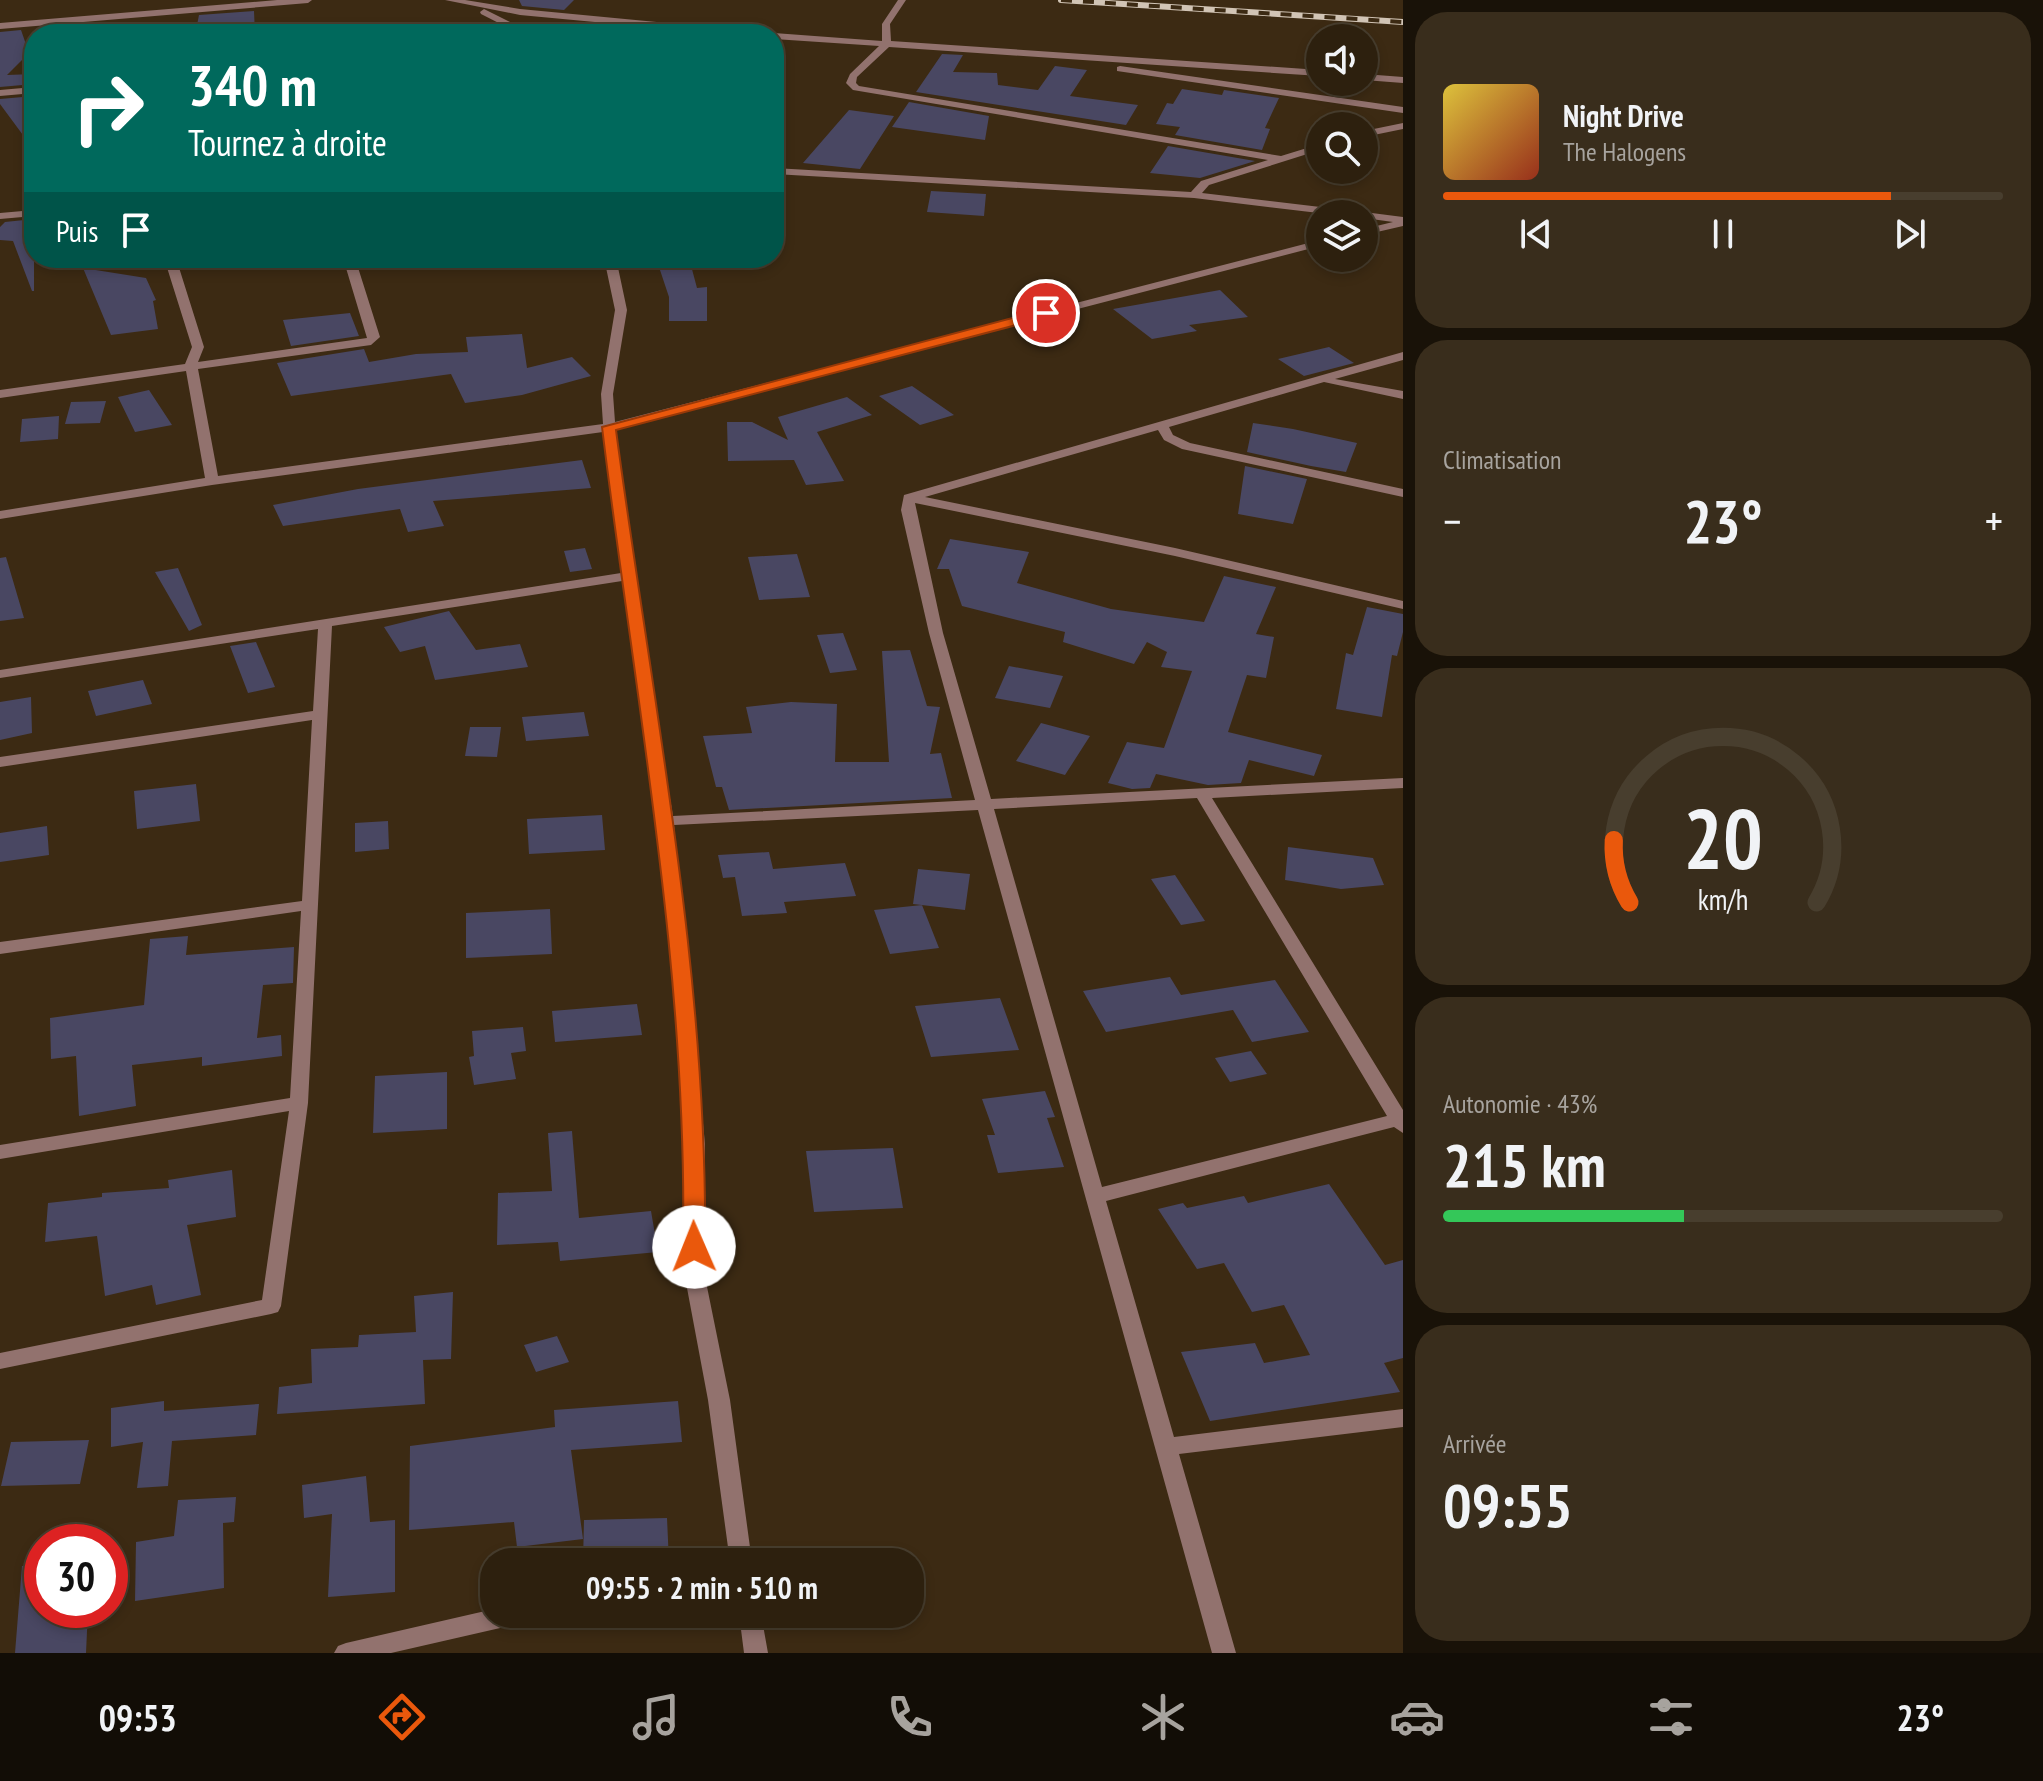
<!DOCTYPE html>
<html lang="fr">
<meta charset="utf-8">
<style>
body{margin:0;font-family:"PT Sans Narrow",sans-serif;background:#392d1c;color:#f1f3f6;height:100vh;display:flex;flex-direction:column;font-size:30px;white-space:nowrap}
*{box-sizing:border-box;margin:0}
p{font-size:26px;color:#a7a39e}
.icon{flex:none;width:44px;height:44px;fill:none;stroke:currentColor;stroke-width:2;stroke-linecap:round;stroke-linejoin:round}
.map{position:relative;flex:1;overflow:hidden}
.details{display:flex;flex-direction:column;gap:12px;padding:12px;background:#191208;width:640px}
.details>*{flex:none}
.guide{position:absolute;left:24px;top:24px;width:760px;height:244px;border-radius:32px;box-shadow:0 4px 12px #0003,0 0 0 2px #483e2e;background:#00695c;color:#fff;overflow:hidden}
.fabs{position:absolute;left:1306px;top:24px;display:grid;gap:16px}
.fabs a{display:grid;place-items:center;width:72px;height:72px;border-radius:50%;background:#2d200e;box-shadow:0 4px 12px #0003,0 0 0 2px #483e2e;font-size:40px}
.speed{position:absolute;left:24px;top:1524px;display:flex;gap:16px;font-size:40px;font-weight:700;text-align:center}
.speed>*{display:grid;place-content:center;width:104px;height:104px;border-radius:50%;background:#2d200e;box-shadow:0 4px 12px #0003,0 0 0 2px #483e2e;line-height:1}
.speed .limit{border:12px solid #d22;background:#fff;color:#111}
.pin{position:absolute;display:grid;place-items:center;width:68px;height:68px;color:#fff;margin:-34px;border:4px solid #fff;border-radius:50%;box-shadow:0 2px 8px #0007}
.me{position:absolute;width:88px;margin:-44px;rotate:359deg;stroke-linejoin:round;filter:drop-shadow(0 0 6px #0008)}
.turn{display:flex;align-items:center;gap:28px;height:168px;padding:0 32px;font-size:36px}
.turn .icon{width:104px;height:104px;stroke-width:2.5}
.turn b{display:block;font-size:56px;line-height:68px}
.then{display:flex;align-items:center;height:76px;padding:0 32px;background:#0003;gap:16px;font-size:30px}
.big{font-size:60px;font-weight:700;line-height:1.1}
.details .card{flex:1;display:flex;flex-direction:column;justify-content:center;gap:12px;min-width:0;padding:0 28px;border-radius:32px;background:#392d1c}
.details .dial{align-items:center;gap:0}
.dial svg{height:208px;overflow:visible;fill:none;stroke:#483e2e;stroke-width:7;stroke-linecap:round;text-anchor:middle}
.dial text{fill:#f1f3f6;stroke:none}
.song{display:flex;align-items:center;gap:24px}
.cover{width:96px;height:96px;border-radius:12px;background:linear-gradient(135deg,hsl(50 70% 55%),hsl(10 70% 35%))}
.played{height:8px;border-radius:4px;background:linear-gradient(90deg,#ea580c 80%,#483e2e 80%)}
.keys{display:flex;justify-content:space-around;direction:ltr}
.heat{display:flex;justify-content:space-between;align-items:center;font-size:44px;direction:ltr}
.charge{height:12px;border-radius:6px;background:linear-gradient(90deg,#34c759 43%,#483e2e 0)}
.trip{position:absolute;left:480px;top:1548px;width:444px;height:80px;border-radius:32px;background:#2d200e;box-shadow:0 4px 12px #0003,0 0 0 2px #483e2e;font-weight:700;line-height:80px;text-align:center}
.tabs{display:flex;height:128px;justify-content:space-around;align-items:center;background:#120d06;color:#a7a39e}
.tabs .icon{width:56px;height:56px}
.tabs .on{color:#ea580c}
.tabs b{font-size:36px;color:#f1f3f6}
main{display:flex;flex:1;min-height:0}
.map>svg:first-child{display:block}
.building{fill:#494762}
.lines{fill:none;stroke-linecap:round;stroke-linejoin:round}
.street{fill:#92726e;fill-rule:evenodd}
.rail-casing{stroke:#d1c4b5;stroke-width:6}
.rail{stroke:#3c2a13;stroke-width:4;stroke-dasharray:11;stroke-linecap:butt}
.route{fill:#ea580c;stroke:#983908;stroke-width:2}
</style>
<main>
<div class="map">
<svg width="1403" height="1653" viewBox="0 0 1403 1653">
<rect width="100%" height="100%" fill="#3c2a13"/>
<path class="building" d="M519 0H574L564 10 522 6Z
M254 11 255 34H205L207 25H197L199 15Z
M21 30 29 53 7 75 34 74V84L0 87V32Z
M942 54 963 55 953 72 997 73 998 85 1038 90 1055 66 1087 70 1070 96 1138 105 1126 125 916 92Z
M1182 89 1222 95 1224 90 1279 98 1265 128 1270 129 1262 150 1175 135 1180 127 1156 124 1167 103 1173 104Z
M34 96V150L0 104V99Z
M909 102 989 116 985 140 892 127Z
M849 110 894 116 860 169 803 163Z
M1168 146 1255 161 1200 178 1150 173Z
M931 191 986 194 984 216 927 212Z
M34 219V291H32L13 241 0 240V227L5 222Z
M656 258H689L697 288 707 287V321H669V297Z
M83 268 146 278 156 300 153 301 158 329 111 335Z
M1220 290 1248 317 1189 325 1197 331 1152 339 1113 309Z
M350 313 359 336 291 346 283 320Z
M522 334 527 368 572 357 591 376 522 395 465 403 451 374 291 396 277 363 364 349 369 362 416 354 468 352 466 337Z
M1329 347 1354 363 1304 376 1278 359Z
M912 386 954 415 920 425 879 396Z
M149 390 172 425 135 432 118 397Z
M847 397 872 415 817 432 844 481 806 485 794 460 728 461 727 422H752L788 440 778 417Z
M106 401 100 423 65 424 71 402Z
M59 416 58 439 20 442 22 419Z
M1253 423 1293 429 1357 443 1346 472 1311 466 1247 452Z
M582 460 591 488 433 501 444 526 408 532 400 509 283 526 273 505 358 489Z
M1245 466 1307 479 1293 524 1238 514Z
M950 539 1029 552 1017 583 1111 609 1204 622 1224 576 1276 587 1256 634 1274 637 1266 678 1247 675 1228 732 1322 755 1314 776 1249 760 1241 783 1208 785 1156 774 1150 788 1132 789 1108 783 1127 742 1164 748 1192 671 1161 667 1167 652 1147 642 1134 664 1063 642 1065 632 962 606 949 569H937Z
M585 548 592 569 570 572 564 551Z
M797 554 810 597 759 600 748 557Z
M6 557 24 618 0 621V558Z
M178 568 202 625 189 631 155 572Z
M1367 607 1403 614V632L1397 656 1392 655 1382 717 1336 709 1346 653 1353 655Z
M449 611 476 650 520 644 528 667 435 680 425 646 400 652 384 627Z
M843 633 857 670 830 673 817 635Z
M256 642 275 687 248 693 230 646Z
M910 650 927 706 940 707 930 754 941 753 952 798 729 810 722 787H716L703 736 752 733 746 707 791 702 837 704 835 762H889L882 651Z
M1009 666 1063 676 1050 708 995 698Z
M143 680 152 704 96 716 88 691Z
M31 697 32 733 0 740V702Z
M584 712 589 736 526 741 522 717Z
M1041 723 1090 736 1065 775 1016 761Z
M470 727H501L497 757 465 756Z
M196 784 200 821 137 829 134 791Z
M602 815 605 850 529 854 527 819Z
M388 821 389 849 355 852V823Z
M47 826 49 855 0 862V833Z
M1288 847 1373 858 1384 885 1341 889 1285 880Z
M769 852 773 869 845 863 856 896 784 902 787 913 742 916 735 877 723 878 718 855Z
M918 869 970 874 965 910 913 904Z
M1175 875 1205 921 1181 925 1151 879Z
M922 905 939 948 890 954 874 910Z
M550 909 552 954 466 958V913Z
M188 936 186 955 294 947 293 983 263 985 257 1038 281 1035 282 1056 202 1066V1057L132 1065 136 1106 79 1116 76 1056 51 1059 50 1018 144 1005 150 939Z
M1170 977 1181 995 1275 980 1309 1032 1252 1042 1233 1010 1106 1032 1083 991Z
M1000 998 1019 1050 931 1057 915 1006Z
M637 1004 642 1035 555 1042 552 1011Z
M523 1027 526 1051 511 1053 516 1079 474 1085 469 1057 474 1056 472 1031Z
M1251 1051 1267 1074 1230 1082 1215 1058Z
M447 1072V1129L373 1133 375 1076Z
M1045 1091 1055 1117 1047 1118 1064 1167 998 1173 987 1135H995L982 1099Z
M572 1131 579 1218 651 1211 658 1252 560 1261 558 1242 497 1245 498 1193 552 1191 548 1133Z
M893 1148 903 1208 814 1212 806 1151Z
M232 1170 236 1217 187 1225 201 1295 156 1305 152 1285 105 1296 97 1236 45 1242 48 1203 102 1197V1193L169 1188 168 1180Z
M1329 1184 1385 1265 1403 1260V1358L1384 1363 1400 1392 1210 1421 1181 1352 1255 1343 1264 1363 1310 1355 1284 1305 1252 1312 1224 1263 1197 1269 1158 1209 1183 1203 1187 1208 1244 1196 1248 1203Z
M453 1292 451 1359 423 1360 425 1404 277 1414 279 1387 312 1383 311 1349 358 1347 359 1335 416 1332 414 1296Z
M557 1336 569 1362 536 1372 524 1345Z
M164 1401V1411L259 1404 256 1435 172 1441 168 1486 137 1488 143 1442 111 1447V1408Z
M678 1401 682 1442 571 1450 583 1539 517 1547 514 1522 409 1530 410 1446 555 1427 554 1410Z
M89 1440 80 1484 1 1486 11 1442Z
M366 1476 370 1522 395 1520V1592L328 1597 332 1514 304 1518 302 1485Z
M236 1497 234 1522 223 1523 224 1588 135 1601 136 1542 174 1536 178 1500Z
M667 1518 669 1562H583L584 1520Z
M42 1564V1610H88L86 1653H15L22 1566Z"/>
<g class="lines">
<path class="street" d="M277 0H312L308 3 0 29V23Z
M445 0H465L520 9 751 31 756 34H723L520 15Z
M898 0H906L890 24 891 41 1320 70V76L889 47 857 77 856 83 859 86 1281 156 1320 144V150L1209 185 1202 193 1354 211 1359 214H1327L1194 198 774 174V168L1191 192 1201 181 1268 160 853 90 846 83 850 74 879 46 774 39V34H771L774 33 882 41V24Z
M484 9 530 32 532 34H520L481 14 480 12Z
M1120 66 1403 107V113L1117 71V67Z
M1364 74 1403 77V83L1364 80Z
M34 87V93L0 96V90Z
M1403 123V129L1364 137V131Z
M34 210V216L0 219V213Z
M1364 212 1403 217V226L1364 235V229L1393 222 1364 218V214H1359Z
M1320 240V246L616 429 642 631 673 816 975 800 929 633 901 510 904 495 1403 352V360L1335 379 1403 391V399L1324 382 1169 427 1173 435 1190 443 1403 489V497L1182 449 1164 440 1158 430 925 497 1175 548 1403 601V609L1175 556 915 503 943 633 991 799 1403 778V788L1212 798 1403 1110V1133L1394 1127 1106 1201 1174 1437 1403 1409V1427L1179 1454 1236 1653H1212L978 810 674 825 705 1144 704 1272 730 1400 752 1562H730L708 1400 684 1272 687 1144 658 821 622 581 332 626 308 1103 281 1306 278 1312 271 1314 0 1369V1353L262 1300 289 1111 0 1159V1145L290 1098 301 911 0 954V942L302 901 312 720 0 767V757L313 711 318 629 0 678V670L621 573 603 432 212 485 0 519V511L205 478 186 371 0 398V390L185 364 192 347 164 258H176L204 347 198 362 367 338 343 258H355L380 337 371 345 198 369 218 476 603 424 601 394 615 310 604 258H616L627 310 613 394 615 422ZM1197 798 1387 1116 1102 1187 994 809Z
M494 1609V1614H529L526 1621 518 1624 391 1653H334L338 1646 346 1643Z
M739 1614H761L768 1653H744Z"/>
<g class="rail-casing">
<path id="rail" d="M1061 0 1403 22"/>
</g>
<use href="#rail" class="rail"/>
</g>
<path class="route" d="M1046 309 1053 313 1051 316 616 430C652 701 708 972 705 1247L702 1253H686L683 1247C688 972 635 699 602 427Z"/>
</svg>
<div class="fabs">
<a><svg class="icon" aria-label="sound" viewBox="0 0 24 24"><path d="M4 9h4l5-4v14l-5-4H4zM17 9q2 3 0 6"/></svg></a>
<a><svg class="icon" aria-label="search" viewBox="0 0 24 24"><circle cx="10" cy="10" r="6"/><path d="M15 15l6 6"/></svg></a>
<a><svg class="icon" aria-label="layers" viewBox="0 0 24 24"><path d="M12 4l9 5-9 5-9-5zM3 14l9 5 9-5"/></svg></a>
</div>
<div class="speed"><div class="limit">30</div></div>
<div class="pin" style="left:1046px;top:313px;background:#d93025"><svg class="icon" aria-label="arrive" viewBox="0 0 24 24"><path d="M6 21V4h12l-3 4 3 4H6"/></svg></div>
<svg class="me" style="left:694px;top:1247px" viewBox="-20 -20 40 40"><circle r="19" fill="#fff"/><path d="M0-13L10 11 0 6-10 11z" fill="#ea580c"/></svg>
<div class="trip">09:55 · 2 min · 510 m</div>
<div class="guide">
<div class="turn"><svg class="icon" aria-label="right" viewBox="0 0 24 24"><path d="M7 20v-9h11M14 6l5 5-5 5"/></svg><div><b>340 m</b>Tournez à droite</div></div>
<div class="then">Puis<svg class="icon" aria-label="arrive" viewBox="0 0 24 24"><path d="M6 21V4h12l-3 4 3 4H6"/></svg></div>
</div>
</div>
<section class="details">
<div class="card">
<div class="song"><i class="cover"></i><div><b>Night Drive</b><p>The Halogens</p></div></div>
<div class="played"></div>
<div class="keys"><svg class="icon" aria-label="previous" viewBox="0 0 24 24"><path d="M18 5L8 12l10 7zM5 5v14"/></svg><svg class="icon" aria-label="pause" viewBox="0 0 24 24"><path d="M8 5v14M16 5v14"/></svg><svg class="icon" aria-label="next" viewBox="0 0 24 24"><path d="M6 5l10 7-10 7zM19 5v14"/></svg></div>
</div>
<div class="card"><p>Climatisation</p>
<div class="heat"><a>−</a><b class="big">23°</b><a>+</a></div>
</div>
<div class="card dial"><svg viewBox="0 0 100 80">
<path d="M14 69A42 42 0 1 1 86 69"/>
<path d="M14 69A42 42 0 0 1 8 45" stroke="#ea580c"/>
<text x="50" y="56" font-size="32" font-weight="700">20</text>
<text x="50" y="72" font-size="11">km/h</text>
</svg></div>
<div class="card"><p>Autonomie · 43%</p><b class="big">215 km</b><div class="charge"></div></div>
<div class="card"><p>Arrivée</p><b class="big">09:55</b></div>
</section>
</main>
<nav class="tabs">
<b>09:53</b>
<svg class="icon on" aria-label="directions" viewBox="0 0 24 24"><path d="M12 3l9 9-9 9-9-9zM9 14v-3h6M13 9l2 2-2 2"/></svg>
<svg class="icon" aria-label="music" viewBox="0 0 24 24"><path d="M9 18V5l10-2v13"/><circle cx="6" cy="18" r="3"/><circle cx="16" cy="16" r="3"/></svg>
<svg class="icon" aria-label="phone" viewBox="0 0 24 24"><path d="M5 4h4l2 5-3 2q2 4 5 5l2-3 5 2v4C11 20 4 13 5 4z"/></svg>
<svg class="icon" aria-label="climate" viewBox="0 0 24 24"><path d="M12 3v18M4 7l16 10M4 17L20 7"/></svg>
<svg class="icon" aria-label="car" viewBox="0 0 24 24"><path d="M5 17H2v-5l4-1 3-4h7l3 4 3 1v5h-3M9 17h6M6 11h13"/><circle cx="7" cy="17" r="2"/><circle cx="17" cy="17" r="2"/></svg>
<svg class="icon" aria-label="filters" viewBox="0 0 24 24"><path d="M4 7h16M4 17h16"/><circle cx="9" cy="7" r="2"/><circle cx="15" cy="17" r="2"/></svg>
<b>23°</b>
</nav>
